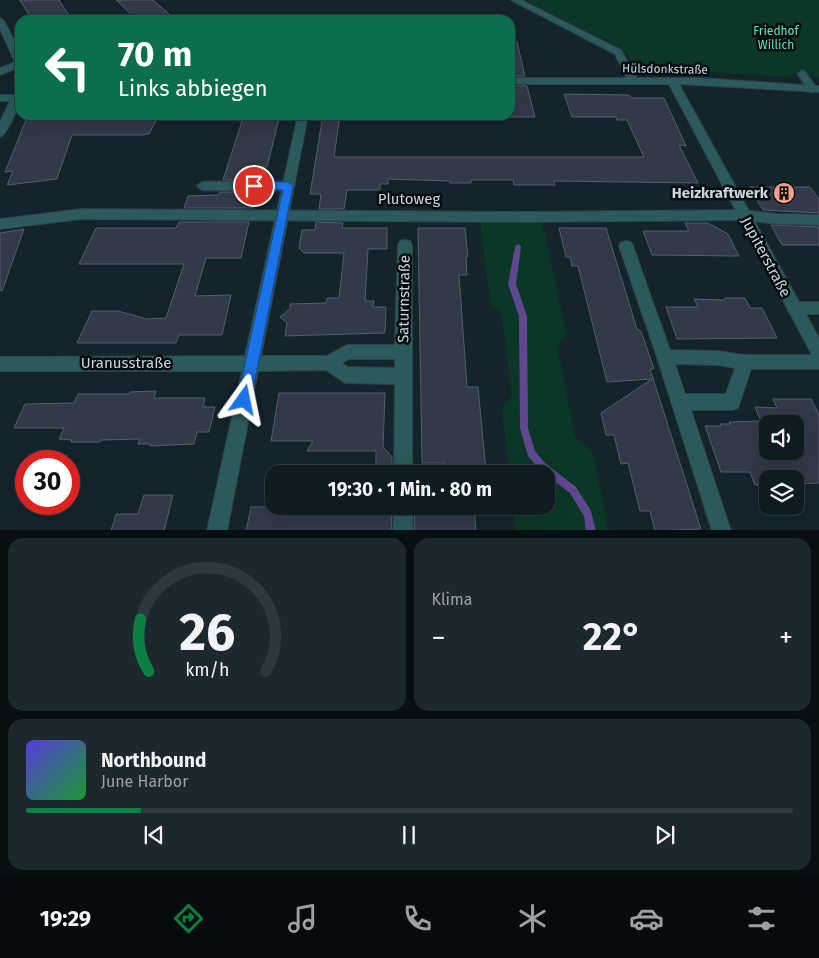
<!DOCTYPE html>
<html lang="de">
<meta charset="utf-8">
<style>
body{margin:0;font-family:"Fira Sans",sans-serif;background:#1c282d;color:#f1f3f6;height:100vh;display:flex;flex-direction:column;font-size:19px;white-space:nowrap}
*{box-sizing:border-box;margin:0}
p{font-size:16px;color:#9ba1a5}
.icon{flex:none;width:28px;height:28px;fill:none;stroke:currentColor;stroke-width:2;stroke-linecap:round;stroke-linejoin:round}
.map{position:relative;height:530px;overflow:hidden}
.panel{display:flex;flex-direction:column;gap:8px;padding:8px;background:#080f12;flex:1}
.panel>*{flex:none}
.guide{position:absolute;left:15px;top:15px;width:500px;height:105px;border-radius:15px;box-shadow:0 5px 20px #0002,0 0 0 1px #2e393e;background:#0b6e4f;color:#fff;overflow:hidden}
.tools{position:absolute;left:759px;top:415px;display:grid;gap:10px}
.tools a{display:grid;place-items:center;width:45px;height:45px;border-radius:10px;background:#0e1b20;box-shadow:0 5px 20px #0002,0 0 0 1px #2e393e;font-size:25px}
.speed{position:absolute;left:15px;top:450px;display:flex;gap:10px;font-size:25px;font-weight:700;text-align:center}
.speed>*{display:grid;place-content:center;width:65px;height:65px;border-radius:50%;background:#0e1b20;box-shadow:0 5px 20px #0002,0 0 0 1px #2e393e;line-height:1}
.speed .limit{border:8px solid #d22;background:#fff;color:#111}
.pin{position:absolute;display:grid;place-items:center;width:42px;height:42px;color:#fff;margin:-21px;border:2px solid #fff;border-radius:50%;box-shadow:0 1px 5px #0007}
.me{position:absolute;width:55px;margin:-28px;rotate:12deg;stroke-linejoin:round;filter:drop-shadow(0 0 4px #0008)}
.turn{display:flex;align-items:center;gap:18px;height:105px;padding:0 20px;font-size:22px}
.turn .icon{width:65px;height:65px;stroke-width:2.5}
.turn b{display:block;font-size:35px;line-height:42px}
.big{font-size:38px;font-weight:700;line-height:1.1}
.panel .card{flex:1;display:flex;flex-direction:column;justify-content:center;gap:8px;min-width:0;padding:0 18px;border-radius:15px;background:#1c282d}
.panel .dial{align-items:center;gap:0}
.dial svg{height:130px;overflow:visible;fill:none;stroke:#2e393e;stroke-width:7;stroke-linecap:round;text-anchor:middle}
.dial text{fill:#f1f3f6;stroke:none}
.song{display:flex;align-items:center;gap:15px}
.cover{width:60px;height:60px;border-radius:8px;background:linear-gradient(135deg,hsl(250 70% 55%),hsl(130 70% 35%))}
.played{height:5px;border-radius:2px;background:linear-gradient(90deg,#0b8043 15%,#2e393e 15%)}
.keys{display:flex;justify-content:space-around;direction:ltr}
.heat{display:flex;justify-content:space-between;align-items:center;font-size:28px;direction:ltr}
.panel .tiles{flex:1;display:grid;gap:8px;grid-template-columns:1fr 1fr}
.card:last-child{grid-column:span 2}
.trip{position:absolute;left:265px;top:465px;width:290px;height:50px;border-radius:15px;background:#0e1b20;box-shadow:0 5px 20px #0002,0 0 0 1px #2e393e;font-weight:700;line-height:50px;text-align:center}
.menu{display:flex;height:80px;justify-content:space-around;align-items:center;background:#060b0d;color:#9ba1a5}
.menu .icon{width:35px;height:35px}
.menu .selected{color:#0b8043}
.menu b{font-size:22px;color:#f1f3f6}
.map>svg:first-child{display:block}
.green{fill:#0b3726}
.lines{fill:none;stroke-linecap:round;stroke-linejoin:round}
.stream{fill:#604891;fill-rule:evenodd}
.building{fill:#323947;stroke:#555d6d;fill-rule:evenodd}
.service-casing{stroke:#304047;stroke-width:3}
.pedestrian-casing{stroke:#304047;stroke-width:2}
.minor-casing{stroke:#304047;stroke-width:2}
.service{fill:#2a5a5b;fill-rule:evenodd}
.pedestrian{fill:#2a5a5b;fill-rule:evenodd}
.minor{fill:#2a5a5b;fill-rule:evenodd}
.route{fill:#1a73e8;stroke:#114b97}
.labels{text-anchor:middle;stroke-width:5;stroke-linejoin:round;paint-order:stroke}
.far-park-label{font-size:12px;fill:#5febb3;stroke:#050c0f}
.far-street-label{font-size:12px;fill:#cbd5da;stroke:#050c0f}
.poi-label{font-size:15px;font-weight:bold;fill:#cbd5da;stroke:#050c0f;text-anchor:end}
.street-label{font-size:15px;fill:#cbd5da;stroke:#050c0f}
</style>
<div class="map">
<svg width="819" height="531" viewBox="0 0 819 531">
<rect width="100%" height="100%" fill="#13242b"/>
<path class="green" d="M523 0H819V78L811 75 793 73 792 77 635 68 627 54 617 46Z
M480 221H542L567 336 557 345 575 437 592 451 609 530H515L513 506H546V474H509L502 408 512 396 501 313 490 303Z"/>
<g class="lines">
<path class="stream" d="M518 244 520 245 521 247 516 284 527 316 528 428 535 451 545 463 576 487 591 511 596 531H586L584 516 570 493 546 475V474L539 469 528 456 520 428 519 316 508 284 515 247 516 245Z"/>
</g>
<path class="building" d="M20 0H59L72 20H32Z
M116 0H153L176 20H137Z
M517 42 525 76H510V43Z
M510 86H527L535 117H510Z
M564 94 629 95 631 98H664L686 146 679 145 698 183 554 181 555 185H514L513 180H471V183H450V181L388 179V184H380V190H347L344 209H319L321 194H310L323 115H340L334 157H644L627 120H617L616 117H572Z
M28 115H159L149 134 143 135H72L57 179 7 185 13 171 5 172Z
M244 115H280L267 167H263L260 180H223Z
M749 187H810L819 199V213L763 210Z
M220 192H257L253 208H184L188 196 218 195Z
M179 222H249L241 258H206L195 296 231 295 222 335H179L176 343H77L92 311H118L147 319 166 318 184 264H79L96 228H176Z
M316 222 343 223 342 228H387V249H368L365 301H374L373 307H386L385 333 285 336 287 323 280 317 290 309V304L326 303 327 298H339L344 253H304L299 248 302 230H315Z
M685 223H708L728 234 739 256 652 255 643 231H689Z
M771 225 819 227V245H782Z
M418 228H465L468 257H466L467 275H459L467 387H478L486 471H472V474H445V463H422Z
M559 228H606L637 329 641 331 654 369H650L701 529 655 531 650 511H640L628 463 621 464 614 435H606L601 413 652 379 607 382 578 266H572L570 257H566Z
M24 229 2 291 0 290V233Z
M725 298H745L750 308H762L777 338 677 339 666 307H698L694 299 725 300Z
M156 391 154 398H205L203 407H215L209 432H197L194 444 150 446 151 444H138L140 439 101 440 100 442H71L72 440 59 439 64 428H14L25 404 74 403 78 394H129L130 392Z
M279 393H385L383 447 392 457V468L389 472H381L376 467V451H307L313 441H271Z
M773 399H811L819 415V483L795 484V479H768V485H755L750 472H721L705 426H721L720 424H730L729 422 761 421 755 407 777 408ZM768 424H795V451H768Z
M144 495H173L164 531H111L116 514H138Z
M380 506V509H392L391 531H246L251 507Z
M422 506H474L476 531H415L414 509H422Z"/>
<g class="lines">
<g class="service-casing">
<path id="service" d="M802 71 805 72 817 89 815 91 812 92 809 91 798 74Z
M203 182H288L294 186 288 190H203L197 186Z"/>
</g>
<g class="pedestrian-casing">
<path id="pedestrian" d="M82 209 527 212 744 210 777 214 819 215V225L777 224 744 220 527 222 82 219 0 229V219Z
M794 302H819V314H794L789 313 787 308 789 303Z"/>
</g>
<g class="minor-casing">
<path id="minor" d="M511 0H521L621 50 637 78H699L819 86V92L679 84 819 338V369H751L738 408 732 410H691L731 531H712L657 357 619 246 621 242 626 241 631 242 633 246 670 350 718 351 745 355H812L669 84H510V78H627L615 54ZM675 364 718 365 735 368 726 394H685Z
M0 18 4 21 20 51V67L0 75V68L15 62 0 29Z
M0 95H20C20 104 8 134 0 137V122L10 101H0Z
M298 115H308L261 356H327L347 345H395L398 245 400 241 405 240 410 241 412 245V474H394L395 384 345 383 326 370 258 371 227 531H207L242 371H0V357L245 356ZM349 359H395V368L348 367 342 363Z
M394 506H412L413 531H393Z"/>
</g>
<use href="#service" class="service"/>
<use href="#pedestrian" class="pedestrian"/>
<use href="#minor" class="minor"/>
</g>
<path class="route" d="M254 182H288L293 186 251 400 249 405 244 407 239 405 237 400 283 190 251 188V183Z"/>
<defs>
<g id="building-disc" transform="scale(1.125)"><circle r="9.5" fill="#f49e87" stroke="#050c0f"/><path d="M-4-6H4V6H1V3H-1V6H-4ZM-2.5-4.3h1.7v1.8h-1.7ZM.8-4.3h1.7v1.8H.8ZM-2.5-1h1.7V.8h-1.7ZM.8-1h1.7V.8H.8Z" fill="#111"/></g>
</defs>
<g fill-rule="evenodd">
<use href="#building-disc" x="784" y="193"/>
</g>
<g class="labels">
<g class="far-park-label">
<text x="776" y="35">Friedhof<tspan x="776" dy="14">Willich</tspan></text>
</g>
<g class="far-street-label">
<text transform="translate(665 69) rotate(1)" y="4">Hülsdonkstraße</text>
</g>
<g class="poi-label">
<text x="768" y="198">Heizkraftwerk</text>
</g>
<g class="street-label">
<text x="409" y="204">Plutoweg</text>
<text transform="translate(766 257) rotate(62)" y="5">Jupiterstraße</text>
<text transform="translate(404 299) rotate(-89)" y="5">Saturnstraße</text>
<text x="126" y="368">Uranusstraße</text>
</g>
</g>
</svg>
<div class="tools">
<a><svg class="icon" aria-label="sound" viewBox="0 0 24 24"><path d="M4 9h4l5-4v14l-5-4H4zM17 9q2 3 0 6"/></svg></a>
<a><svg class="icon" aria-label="layers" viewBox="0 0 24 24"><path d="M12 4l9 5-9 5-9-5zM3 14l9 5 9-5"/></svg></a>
</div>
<div class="speed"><div class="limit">30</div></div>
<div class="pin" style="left:254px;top:186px;background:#d93025"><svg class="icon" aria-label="arrive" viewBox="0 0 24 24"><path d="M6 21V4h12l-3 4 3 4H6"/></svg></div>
<svg class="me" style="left:244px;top:400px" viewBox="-20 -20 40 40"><path d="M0-17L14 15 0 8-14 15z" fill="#1a73e8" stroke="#fff" stroke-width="4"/></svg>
<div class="trip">19:30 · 1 Min. · 80 m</div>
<div class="guide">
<div class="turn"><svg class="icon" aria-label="left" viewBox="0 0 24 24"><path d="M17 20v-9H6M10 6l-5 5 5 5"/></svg><div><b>70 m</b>Links abbiegen</div></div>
</div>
</div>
<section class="panel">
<div class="tiles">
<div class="card dial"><svg viewBox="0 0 100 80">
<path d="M14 69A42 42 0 1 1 86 69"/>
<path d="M14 69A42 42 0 0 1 9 37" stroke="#0b8043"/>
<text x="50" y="56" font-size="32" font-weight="700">26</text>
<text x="50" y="72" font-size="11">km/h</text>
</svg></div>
<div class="card"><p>Klima</p>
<div class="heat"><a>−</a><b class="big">22°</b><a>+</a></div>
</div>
<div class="card">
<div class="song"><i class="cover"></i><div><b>Northbound</b><p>June Harbor</p></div></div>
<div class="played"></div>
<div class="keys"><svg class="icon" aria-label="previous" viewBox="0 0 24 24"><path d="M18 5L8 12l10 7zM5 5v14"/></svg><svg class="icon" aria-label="pause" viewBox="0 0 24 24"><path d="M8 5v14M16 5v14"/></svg><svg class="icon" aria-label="next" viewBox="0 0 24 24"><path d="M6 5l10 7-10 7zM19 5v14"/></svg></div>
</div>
</div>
</section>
<nav class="menu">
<b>19:29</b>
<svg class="icon selected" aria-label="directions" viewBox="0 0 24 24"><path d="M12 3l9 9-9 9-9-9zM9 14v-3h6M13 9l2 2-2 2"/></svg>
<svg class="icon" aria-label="music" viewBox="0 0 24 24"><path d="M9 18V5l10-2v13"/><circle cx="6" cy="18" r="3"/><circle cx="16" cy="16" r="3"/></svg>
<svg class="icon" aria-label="phone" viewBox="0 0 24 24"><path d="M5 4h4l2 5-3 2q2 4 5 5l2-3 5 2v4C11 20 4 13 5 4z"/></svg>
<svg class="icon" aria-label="climate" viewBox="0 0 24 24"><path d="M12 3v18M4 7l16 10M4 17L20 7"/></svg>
<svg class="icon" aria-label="car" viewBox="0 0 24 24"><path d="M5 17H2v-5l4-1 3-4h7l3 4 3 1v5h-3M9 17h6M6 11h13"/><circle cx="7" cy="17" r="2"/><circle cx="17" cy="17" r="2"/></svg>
<svg class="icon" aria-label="filters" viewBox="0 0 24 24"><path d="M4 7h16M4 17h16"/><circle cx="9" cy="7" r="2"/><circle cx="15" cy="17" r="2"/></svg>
</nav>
